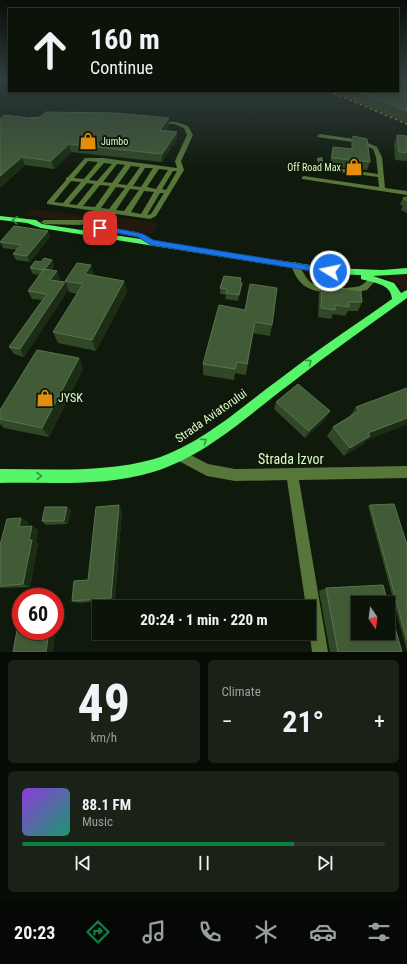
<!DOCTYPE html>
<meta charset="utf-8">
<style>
body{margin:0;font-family:"Roboto Condensed",sans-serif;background:#1a2117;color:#f1f3f6;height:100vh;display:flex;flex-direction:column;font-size:15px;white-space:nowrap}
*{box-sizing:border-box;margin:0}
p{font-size:13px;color:#9a9e9c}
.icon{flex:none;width:22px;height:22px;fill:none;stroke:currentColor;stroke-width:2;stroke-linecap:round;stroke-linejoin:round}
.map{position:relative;height:652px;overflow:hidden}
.panel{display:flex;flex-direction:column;gap:8px;padding:8px;background:#070b05;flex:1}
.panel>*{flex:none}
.guide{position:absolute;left:8px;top:8px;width:391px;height:84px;border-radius:0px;box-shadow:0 2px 6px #0003,0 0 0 1px #2c332a;background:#0c1409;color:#f1f3f6;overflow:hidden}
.needle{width:26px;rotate:166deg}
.buttons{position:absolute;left:351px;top:596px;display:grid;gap:8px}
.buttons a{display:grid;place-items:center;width:44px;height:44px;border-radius:0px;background:#0c1409;box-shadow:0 2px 6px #0003,0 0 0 1px #2c332a;font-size:20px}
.speed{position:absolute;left:12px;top:588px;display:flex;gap:8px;font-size:20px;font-weight:700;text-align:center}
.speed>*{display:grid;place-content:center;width:52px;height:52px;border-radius:50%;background:#0c1409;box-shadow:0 2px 6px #0003,0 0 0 1px #2c332a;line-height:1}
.speed .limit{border:6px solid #d22;background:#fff;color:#111}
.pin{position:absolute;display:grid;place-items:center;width:34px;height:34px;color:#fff;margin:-17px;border-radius:8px;box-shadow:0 2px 6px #0006}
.me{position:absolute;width:44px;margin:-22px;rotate:280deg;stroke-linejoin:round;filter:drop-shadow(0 0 3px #0008)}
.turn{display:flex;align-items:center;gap:14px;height:84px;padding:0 16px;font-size:18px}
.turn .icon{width:52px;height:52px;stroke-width:2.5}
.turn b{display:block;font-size:28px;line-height:34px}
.big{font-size:30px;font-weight:700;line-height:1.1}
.panel .widget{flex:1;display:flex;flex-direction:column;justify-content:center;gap:6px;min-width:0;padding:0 14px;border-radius:6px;background:#1a2117}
.panel .dial{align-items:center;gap:0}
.dial b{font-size:52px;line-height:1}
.song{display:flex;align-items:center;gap:12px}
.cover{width:48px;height:48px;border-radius:6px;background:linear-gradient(135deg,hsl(270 70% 55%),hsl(160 70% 35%))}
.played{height:4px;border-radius:2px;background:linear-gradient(90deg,#0b8043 75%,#2c332a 75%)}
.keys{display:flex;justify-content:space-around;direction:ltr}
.heat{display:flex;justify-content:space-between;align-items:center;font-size:22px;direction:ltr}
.panel .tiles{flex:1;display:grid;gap:8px;grid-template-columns:1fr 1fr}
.widget:last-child{grid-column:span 2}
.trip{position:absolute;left:92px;top:600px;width:224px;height:40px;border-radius:0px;background:#0c1409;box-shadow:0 2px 6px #0003,0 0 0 1px #2c332a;font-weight:700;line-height:40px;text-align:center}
.menu{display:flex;height:64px;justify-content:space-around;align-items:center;background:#050804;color:#9a9e9c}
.menu .icon{width:28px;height:28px}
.menu .active{color:#0b8043}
.menu b{font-size:18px;color:#f1f3f6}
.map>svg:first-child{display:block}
.green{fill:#24190f}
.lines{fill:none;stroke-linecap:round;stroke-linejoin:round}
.minor{fill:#567739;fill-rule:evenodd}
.major{fill:#56f56a;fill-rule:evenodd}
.rail{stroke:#e38d0d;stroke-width:1.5;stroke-dasharray:3 2.5;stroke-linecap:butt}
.wall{fill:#304825}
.shaded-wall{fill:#1b2d14}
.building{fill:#425b37;stroke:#5a744e}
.oneway{stroke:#369240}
.route{fill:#1a73e8;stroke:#114b97}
.labels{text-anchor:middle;stroke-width:4;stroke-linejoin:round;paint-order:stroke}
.far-poi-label{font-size:10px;fill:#dcfcc8;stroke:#101a0c;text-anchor:start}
.poi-label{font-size:12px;fill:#dcfcc8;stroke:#101a0c;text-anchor:start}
.street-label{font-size:12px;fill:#dcfcc8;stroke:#101a0c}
.near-street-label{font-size:14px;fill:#dcfcc8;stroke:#101a0c}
</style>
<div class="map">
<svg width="407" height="652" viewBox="0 0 407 652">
<rect width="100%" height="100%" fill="#101a0c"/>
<path class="green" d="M32 209 90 217 76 222 25 215Z
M103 215 158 223 152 234 104 227 100 218Z
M407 274V290L403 293C400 281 389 279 379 276Z"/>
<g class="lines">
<path class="minor" d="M51 116H53V118L32 119 20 123 18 122 31 117Z
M155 121 176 122 188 126 193 135 181 161 184 170 156 216 150 219 47 204V202L66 180V178L68 177 85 158H103L177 168 175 161 187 135 184 128 175 124 157 123 155 122ZM88 161 98 162 84 179 74 178ZM104 163 112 164 97 181 89 180ZM117 164 125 165 112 183 103 182ZM131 166 140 167 127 185 118 184ZM145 168H153L141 187 133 186ZM159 169 168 170 156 189 147 187ZM173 171H177L166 190 162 189ZM71 181 81 182 63 203 54 202ZM87 183 94 184 77 205 69 204ZM100 185 110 186 95 207 83 206ZM116 187 125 188 109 209 101 208ZM130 189 139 190 124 211 116 210ZM144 191 154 192 141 214 131 212ZM160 193H164L151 214 147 215Z
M320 134 361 140 377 147 382 157 385 188 407 191V195L302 179V177L304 176 379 187 378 177 324 170 318 164 317 158 322 157 324 164 328 167 378 174 376 157 373 149 360 143 318 137 317 136Z
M94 218C99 220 101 226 106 228 123 232 142 228 155 242L151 244 139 237 99 231 92 222 80 225 44 224 41 222 44 220H80Z
M295 262 298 263C313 291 309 281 336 288L337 290 336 292C332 293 328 292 323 292 305 290 297 282 291 265Z
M373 276 377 279 367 290 346 294 342 291C346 286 354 288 360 286 365 284 368 278 373 276Z
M179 449 208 464 235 469 407 466V478L299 480 328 652H312L309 630V607H306L287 480 235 481 207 476 175 459 173 455 175 451Z"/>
<path class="major" d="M0 216 36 220 42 224 330 268 382 270 407 268V274L373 276 394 283 401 293 407 290V298C368 326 328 354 290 384 247 416 206 456 153 472 104 487 51 482 0 483V469C51 469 104 473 154 459 202 444 241 407 281 378 317 350 355 325 392 299 391 283 373 283 361 279V275L330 274 41 228 27 223 0 220Z"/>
<path class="rail" d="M329 91 407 124"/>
</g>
<path class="wall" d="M407 79V123L331 91H398Z
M37 119 169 126 166 130 177 132V139L162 162 71 152 54 169 25 165 0 188Z
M397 135 407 136V161L395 160 394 144Z
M353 136 370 162 367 170 330 166 331 154 333 147 351 149V143Z
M407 197V213L401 210 403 206 400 204 403 198Z
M50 237 30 262 16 260 13 254 17 250 3 248 0 242V241Z
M52 260 54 266 52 270 57 271 60 279 58 281 68 290 24 357 14 354 9 347 42 300 32 299 28 291 39 275 33 274 30 268 41 262Z
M91 265 94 276 124 281 127 292 96 351 58 343 53 332 77 294 69 292 65 281Z
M240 283H242L238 301 225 299 226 295 220 294V288Z
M322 285 362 302 358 311H348L345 316 333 314 331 319 318 317 319 294Z
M219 305 272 325 270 336 253 333 246 375 235 373 234 380 203 375V364Z
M79 358 83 369 49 437 4 428 0 424V410Z
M407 388V424L367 440 363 444 344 456 327 436 333 427 350 416 356 407Z
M276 402 326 419 305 438 274 409Z
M370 505 407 545V651L368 506Z
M71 510 68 524 46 525 42 521Z
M122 510 115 600 77 603 72 601 88 580Z
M21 518 28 522 27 526H32L38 530 36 542 38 544 30 587 0 588V545Z
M326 588 402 652H330L319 591Z"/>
<path class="shaded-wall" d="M169 118V126L161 137 160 130Z
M177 132V139L162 162V154Z
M69 144 71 152 54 169 51 161Z
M22 157 25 165 0 188V176Z
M48 231 50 237 30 262 27 256Z
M52 260 54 266 47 276 44 270Z
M91 265 94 277 85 274Z
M57 271 60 279 54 288 50 280Z
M124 281 127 292 96 351 92 340Z
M65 282 68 290 24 357 20 349Z
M242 283 241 289 238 301 239 295Z
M79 358 83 369 49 437 42 428Z
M330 411 326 419 305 438 309 431Z
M407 418V424L367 440 363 444 344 456 350 448 368 433Z
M119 505 122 510 115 600 111 598Z
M67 507 71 510 68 524 64 521Z
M21 518 28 522 26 531 19 527Z
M32 526 38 530 36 542 38 544 30 587 23 584 29 540Z
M55 606 59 608 53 652H46L49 631H55Z"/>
<path class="building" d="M398 79H407V111L357 91H398Z
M46 112 116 113 169 118 160 130 177 132 162 154 69 144 51 161 22 157 0 176V119L4 115 37 119Z
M397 135 407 136V153L399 152Z
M353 136 367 139 370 162 332 158 333 147 353 149Z
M407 197V201L403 198Z
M14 226 48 231 27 256 13 254 21 245 0 242Z
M44 258 52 260 45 269H44L43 270 30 268 35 261 41 262Z
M77 263 91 265 85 274 124 281 92 340 53 332 83 284 65 281Z
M44 269 57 271 50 280 65 282 20 349 9 347 47 294 28 291Z
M224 276 241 278 240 282 242 283 239 295 226 293 227 289 220 288Z
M250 284 277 288 272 325 255 322 247 364 237 362 235 369 203 364 219 305 245 310Z
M322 285 361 291 362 302H349V307L335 305V310L321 308Z
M37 350 79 358 42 428 0 419V410Z
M298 384 330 411 309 431 276 402Z
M407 388V418L368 433 370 436 350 448 333 427 359 411 356 407Z
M394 504 407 545V640L370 505Z
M119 505 111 598 72 601 74 581 88 580 96 507Z
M45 507H67L64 521H42Z
M21 518 19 527 32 526 29 540H32L23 584 0 586V545L7 519Z
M383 585 388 603H358V633H388V603L402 652H338L326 588Z
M21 609V631H49L46 652H13Z"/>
<defs><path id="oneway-chevron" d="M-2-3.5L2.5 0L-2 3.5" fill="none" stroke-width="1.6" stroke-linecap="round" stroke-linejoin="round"/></defs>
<g class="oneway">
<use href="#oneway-chevron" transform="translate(15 220) rotate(-172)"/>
<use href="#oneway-chevron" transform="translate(309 362) rotate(-37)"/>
<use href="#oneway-chevron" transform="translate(204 441) rotate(-34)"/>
<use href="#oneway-chevron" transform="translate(39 476) rotate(-1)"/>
</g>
<linearGradient id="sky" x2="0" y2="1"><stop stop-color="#090e07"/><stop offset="0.46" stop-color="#313e40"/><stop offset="1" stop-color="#313e40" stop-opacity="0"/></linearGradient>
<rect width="407" height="170" fill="url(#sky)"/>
<path class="route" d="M100 225 143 234 153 240 330 269 334 271 330 274 151 245 138 237 97 229V226Z"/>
<defs>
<g id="shop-bare" transform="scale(1.38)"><path d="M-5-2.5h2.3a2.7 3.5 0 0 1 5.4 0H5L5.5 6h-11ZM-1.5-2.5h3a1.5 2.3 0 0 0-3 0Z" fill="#e38d0d" stroke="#101a0c" stroke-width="2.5" paint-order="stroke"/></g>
</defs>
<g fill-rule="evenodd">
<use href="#shop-bare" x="88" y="141"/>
<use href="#shop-bare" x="354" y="167"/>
<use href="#shop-bare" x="45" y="398"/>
</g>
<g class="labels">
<g class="far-poi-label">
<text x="101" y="145">Jumbo</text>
<text x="341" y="171" text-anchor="end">Off Road Max</text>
</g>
<g class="poi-label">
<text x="58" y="402">JYSK</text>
</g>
<g class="street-label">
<text transform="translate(211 416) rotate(-35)" y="4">Strada Aviatorului</text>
</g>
<g class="near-street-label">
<text x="291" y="464">Strada Izvor</text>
</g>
</g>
</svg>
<div class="buttons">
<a><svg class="needle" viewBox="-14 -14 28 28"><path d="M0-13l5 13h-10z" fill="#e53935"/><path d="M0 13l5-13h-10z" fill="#9a9e9c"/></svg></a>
</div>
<div class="speed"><div class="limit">60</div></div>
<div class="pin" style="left:100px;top:228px;background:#d93025"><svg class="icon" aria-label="arrive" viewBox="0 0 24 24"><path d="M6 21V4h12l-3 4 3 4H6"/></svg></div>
<svg class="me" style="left:330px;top:271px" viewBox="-20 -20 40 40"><circle r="17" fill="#1a73e8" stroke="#fff" stroke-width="3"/><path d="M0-11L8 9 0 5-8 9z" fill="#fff"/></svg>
<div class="trip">20:24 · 1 min · 220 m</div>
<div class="guide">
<div class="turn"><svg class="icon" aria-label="ahead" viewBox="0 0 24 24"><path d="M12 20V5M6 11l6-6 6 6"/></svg><div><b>160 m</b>Continue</div></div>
</div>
</div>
<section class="panel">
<div class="tiles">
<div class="widget dial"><b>49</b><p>km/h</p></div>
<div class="widget"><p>Climate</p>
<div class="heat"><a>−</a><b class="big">21°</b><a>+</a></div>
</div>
<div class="widget">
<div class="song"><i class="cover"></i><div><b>88.1 FM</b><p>Music</p></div></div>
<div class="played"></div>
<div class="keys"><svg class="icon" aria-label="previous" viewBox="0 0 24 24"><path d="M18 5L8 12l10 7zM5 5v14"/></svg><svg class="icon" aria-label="pause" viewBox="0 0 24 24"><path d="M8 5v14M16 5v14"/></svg><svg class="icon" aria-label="next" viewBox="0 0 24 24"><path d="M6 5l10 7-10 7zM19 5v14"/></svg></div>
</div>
</div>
</section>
<nav class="menu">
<b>20:23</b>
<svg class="icon active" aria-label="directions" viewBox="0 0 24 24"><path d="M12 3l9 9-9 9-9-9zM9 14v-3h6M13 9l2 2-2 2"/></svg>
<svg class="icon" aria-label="music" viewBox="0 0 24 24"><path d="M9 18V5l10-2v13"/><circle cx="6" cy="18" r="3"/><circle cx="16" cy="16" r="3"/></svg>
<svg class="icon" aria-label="phone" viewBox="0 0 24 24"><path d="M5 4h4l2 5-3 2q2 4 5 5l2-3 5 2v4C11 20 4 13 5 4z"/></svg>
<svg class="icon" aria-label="climate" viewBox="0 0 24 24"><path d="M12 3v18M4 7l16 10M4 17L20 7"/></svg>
<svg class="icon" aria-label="car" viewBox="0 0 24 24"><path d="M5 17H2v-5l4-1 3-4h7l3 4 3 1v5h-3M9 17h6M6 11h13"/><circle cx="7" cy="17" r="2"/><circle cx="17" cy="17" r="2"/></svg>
<svg class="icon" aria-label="filters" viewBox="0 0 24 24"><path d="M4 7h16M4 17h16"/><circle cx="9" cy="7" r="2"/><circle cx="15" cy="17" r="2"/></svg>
</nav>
